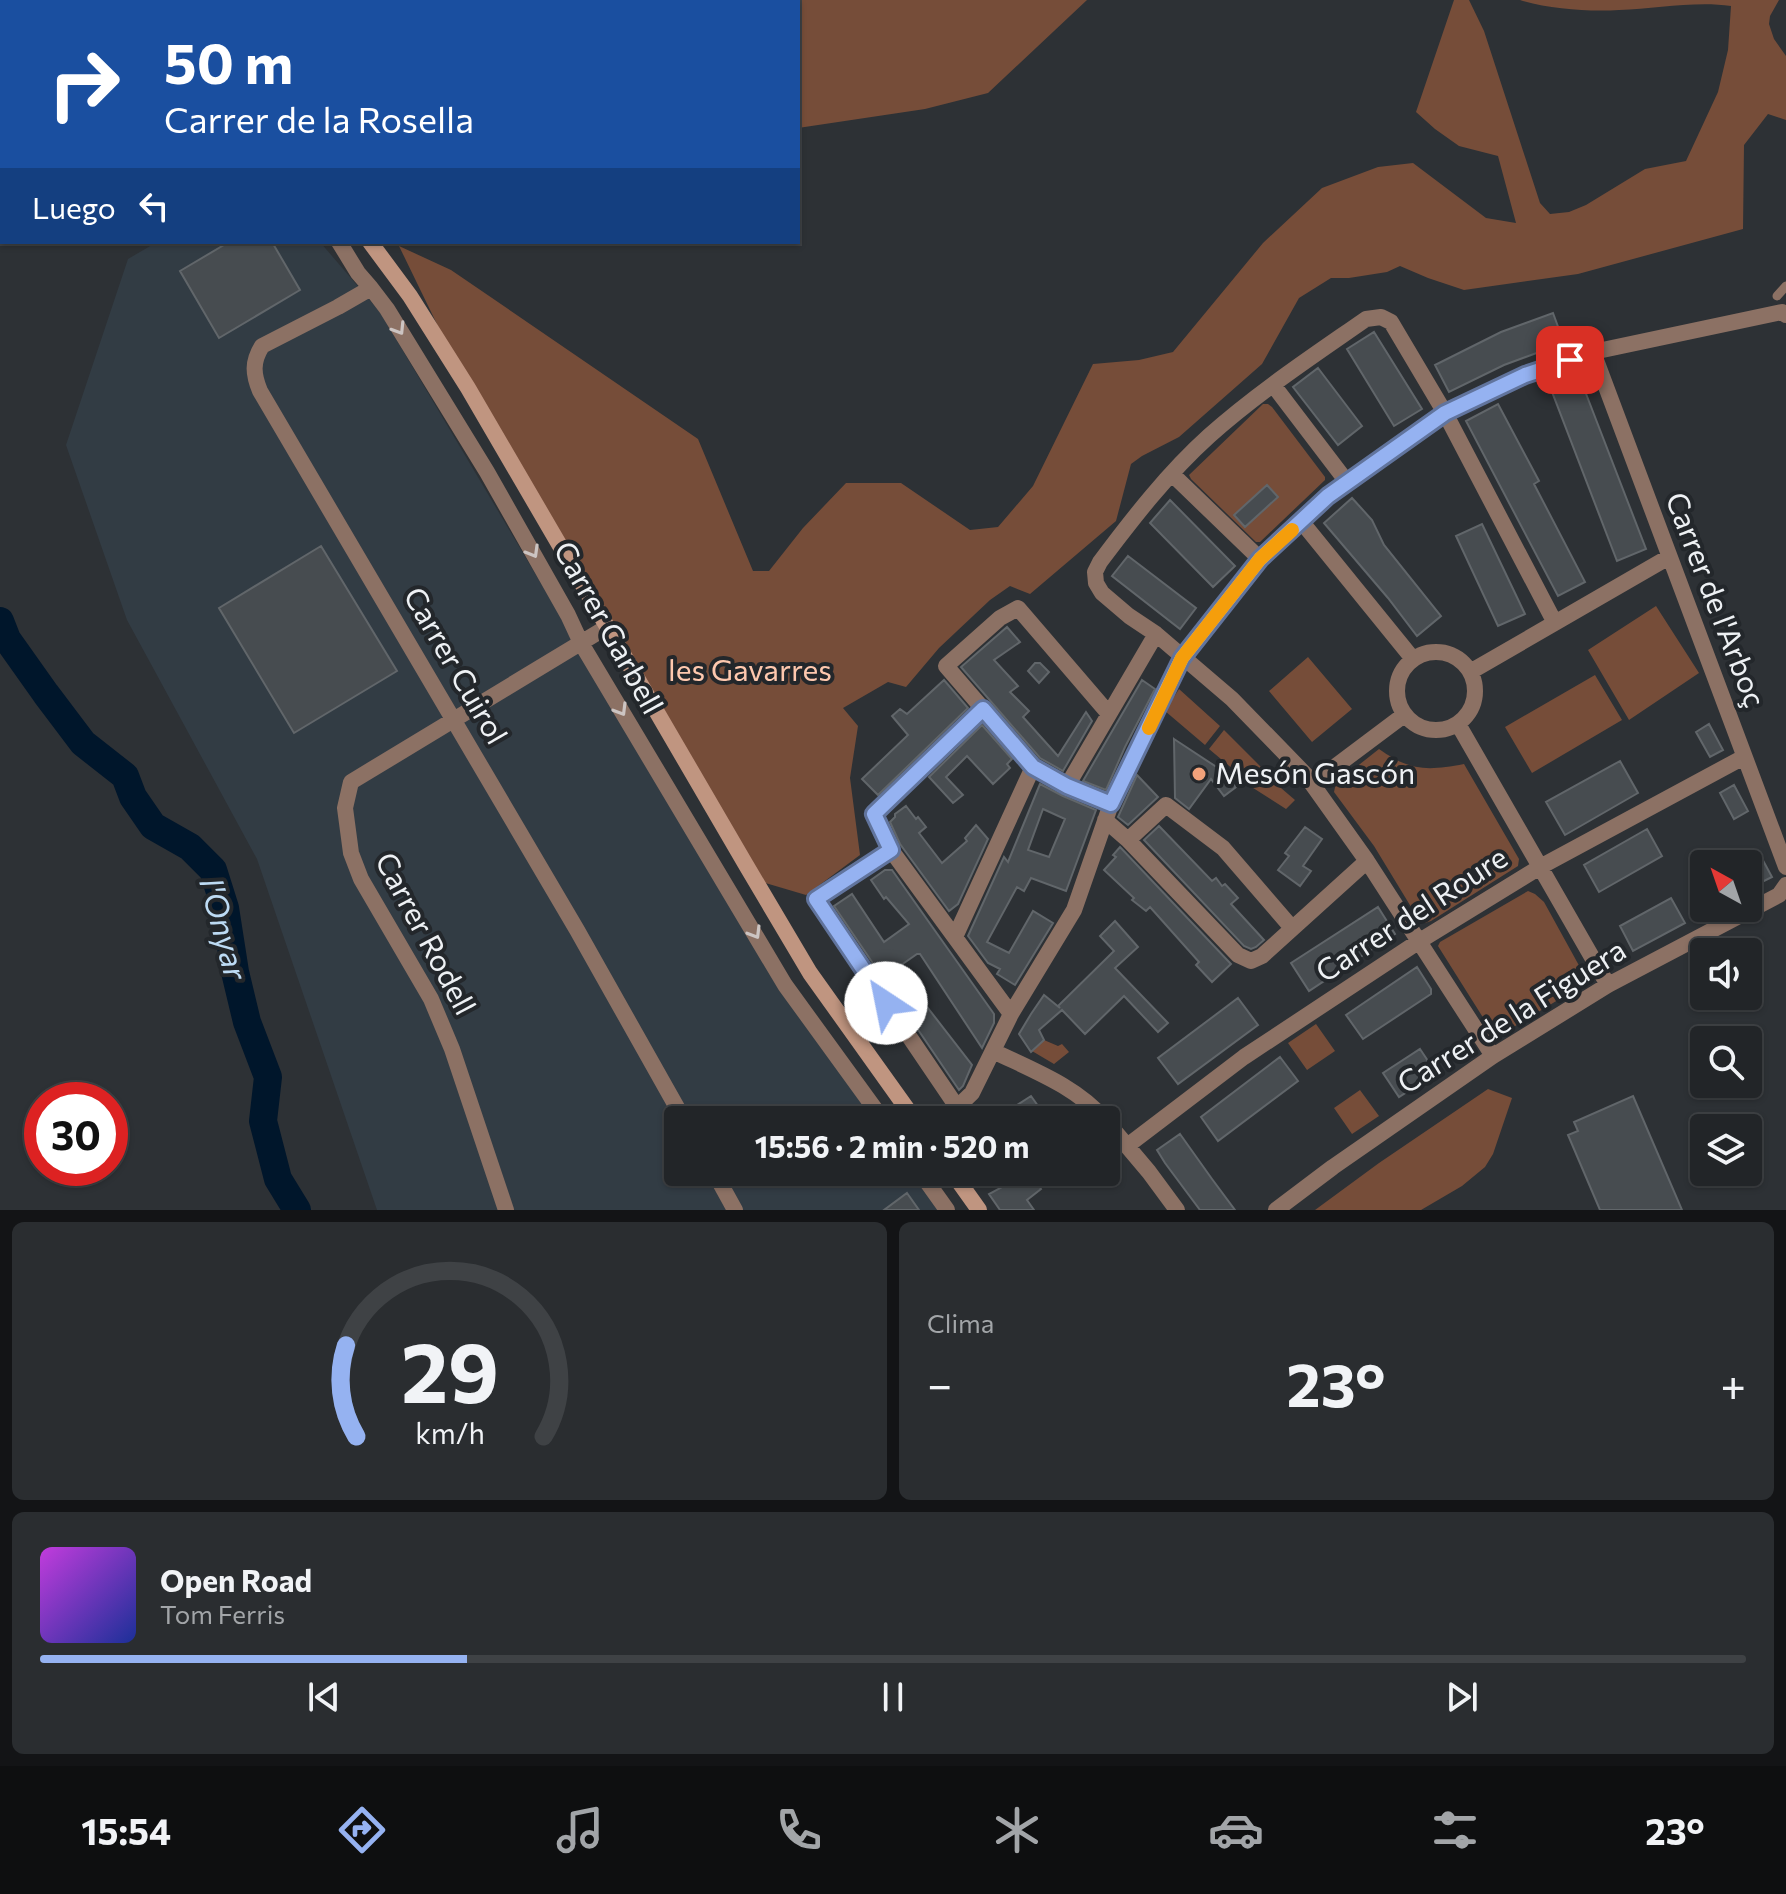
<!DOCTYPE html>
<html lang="es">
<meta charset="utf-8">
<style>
body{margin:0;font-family:Commissioner,sans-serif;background:#2a2d30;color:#f1f3f6;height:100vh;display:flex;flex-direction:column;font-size:30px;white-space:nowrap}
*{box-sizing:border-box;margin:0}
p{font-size:26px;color:#a2a5a8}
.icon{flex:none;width:44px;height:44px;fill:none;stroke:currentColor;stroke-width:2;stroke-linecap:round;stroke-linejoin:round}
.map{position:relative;height:1210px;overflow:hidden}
.side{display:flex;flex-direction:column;gap:12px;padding:12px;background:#131416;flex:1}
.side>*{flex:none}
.guide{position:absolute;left:0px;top:0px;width:800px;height:244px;box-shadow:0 2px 6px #0004,0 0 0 2px #3f4245;background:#1a4fa0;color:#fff;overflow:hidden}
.needle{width:52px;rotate:320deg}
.buttons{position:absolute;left:1690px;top:850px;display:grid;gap:16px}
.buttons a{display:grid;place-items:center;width:72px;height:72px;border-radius:8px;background:#222528;box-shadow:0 2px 6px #0004,0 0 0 2px #3f4245;font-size:40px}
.speed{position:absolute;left:24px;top:1082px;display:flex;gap:16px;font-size:40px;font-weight:700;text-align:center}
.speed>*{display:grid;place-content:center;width:104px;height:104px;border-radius:50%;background:#222528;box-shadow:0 2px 6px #0004,0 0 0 2px #3f4245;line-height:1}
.speed .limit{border:12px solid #d22;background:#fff;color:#111}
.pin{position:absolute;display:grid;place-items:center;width:68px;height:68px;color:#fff;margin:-34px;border-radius:16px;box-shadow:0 4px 12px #0006}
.me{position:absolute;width:88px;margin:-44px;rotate:326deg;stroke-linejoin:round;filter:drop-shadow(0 0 6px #0008)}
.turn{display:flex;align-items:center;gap:28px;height:168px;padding:0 32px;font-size:36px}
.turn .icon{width:104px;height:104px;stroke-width:2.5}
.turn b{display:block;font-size:56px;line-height:68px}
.then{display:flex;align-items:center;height:76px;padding:0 32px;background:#0003;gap:16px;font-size:30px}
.big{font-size:60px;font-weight:700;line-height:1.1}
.side .tile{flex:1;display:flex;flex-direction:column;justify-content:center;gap:12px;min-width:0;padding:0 28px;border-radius:12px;background:#2a2d30}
.side .dial{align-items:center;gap:0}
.dial svg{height:208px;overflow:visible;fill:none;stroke:#3f4245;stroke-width:7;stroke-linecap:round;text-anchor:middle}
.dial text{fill:#f1f3f6;stroke:none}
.song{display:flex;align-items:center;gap:24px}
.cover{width:96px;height:96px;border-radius:12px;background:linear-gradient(135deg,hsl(290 70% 55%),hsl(230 70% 35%))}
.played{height:8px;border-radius:4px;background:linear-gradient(90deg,#95b2f1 25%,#3f4245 25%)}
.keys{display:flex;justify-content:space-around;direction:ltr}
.heat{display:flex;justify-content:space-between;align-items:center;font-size:44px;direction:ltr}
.side .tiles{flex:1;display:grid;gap:12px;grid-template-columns:1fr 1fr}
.tile:last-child{grid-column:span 2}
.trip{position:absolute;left:664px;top:1106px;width:456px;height:80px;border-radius:8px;background:#222528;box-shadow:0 2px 6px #0004,0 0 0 2px #3f4245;font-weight:700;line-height:80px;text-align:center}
.tabs{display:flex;height:128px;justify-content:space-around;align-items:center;background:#0e0f10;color:#a2a5a8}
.tabs .icon{width:56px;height:56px}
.tabs .current{color:#95b2f1}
.tabs b{font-size:36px;color:#f1f3f6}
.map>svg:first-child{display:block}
.built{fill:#323c44}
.green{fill:#764d39}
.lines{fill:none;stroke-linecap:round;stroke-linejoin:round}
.stream{stroke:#475867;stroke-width:5}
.river{stroke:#00162b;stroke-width:28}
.building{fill:#474c50;stroke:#61666a;stroke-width:2;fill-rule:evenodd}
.service{stroke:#8c7164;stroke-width:9}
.minor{stroke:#8c7164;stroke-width:16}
.secondary{stroke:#c09580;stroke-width:16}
.trunk{stroke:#f0c0a9;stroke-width:22}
.oneway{stroke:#ccc4c2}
.route-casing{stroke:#61749d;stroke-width:20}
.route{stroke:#95b2f1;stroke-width:14}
.slow{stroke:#f59e0b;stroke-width:14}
.poi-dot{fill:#f1a27b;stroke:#23272b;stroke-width:3}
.labels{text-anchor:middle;stroke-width:8;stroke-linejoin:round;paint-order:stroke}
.street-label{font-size:30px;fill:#eef1f4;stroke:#23272b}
.park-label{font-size:30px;fill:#fec8ae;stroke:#23272b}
.poi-label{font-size:30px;fill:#eef1f4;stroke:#23272b;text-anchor:start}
.water-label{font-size:32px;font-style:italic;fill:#bddbf4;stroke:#23272b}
</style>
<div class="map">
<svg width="1786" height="1210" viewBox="0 0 1786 1210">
<rect width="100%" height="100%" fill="#2d3135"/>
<path class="built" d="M157 242H320L380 312 781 988 875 1120H678V1172H912L939 1210H377L257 859 127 620 66 445 128 259Z"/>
<path class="green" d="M117 0H1087L988 93 925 109 798 128V2H118Z
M1454 0H1469L1484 31 1540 203 1550 214 1569 212 1586 205 1645 169 1686 161 1718 92 1728 50 1731 6C1694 1 1656 9 1619 10 1590 12 1549 9 1520 0H1779L1770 16 1769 24 1774 39 1786 56V120L1768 114 1744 145 1743 229 1578 274 1464 290 1428 278 1400 266 1387 272 1349 278H1331L1299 298 1262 364 1179 437 1142 456 1131 464 1116 521 1030 594 1010 586 990 600 939 648 906 687 888 682 843 708 858 726 850 778 860 855 806 895 755 880 468 388 399 246 451 270 698 439 753 571H769L803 528 846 483H901L970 530 998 527 1033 486 1093 364 1139 360 1173 352 1263 243 1322 188 1378 167 1413 163 1486 218 1516 223 1498 156 1459 146 1435 129 1416 112Z
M1263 404H1268L1272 407 1325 477V480L1260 542H1256L1191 479 1189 475Z
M1656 606 1699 673 1629 720 1588 650Z
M1308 657 1352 709 1312 742 1269 691Z
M1595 675 1622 720 1532 773 1505 727Z
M1179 689 1220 726 1205 745 1165 711Z
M1224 730 1261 767 1254 774 1266 788 1274 782 1295 800 1286 809 1250 786 1253 782 1250 776 1237 767 1234 770 1209 749Z
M1379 749C1410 771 1427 771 1464 764L1519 859 1518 866 1431 921 1425 923 1419 920 1374 846 1334 792 1336 783Z
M1528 891 1535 894 1544 902 1587 980 1581 986 1497 1037 1494 1035 1438 946 1440 942Z
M1316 1024 1335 1051 1307 1070 1288 1043Z
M1044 1040 1058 1046 1062 1044 1069 1052 1054 1064 1032 1051Z
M1488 1089 1512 1098 1493 1154 1485 1167 1462 1186 1421 1210H1315L1379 1163Z
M1360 1090 1379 1116 1352 1134 1334 1108Z"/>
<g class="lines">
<path class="stream" d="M519 2V0
M0 186 2 187"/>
<path class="river" d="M0 621 7 639 46 694 83 743 125 776 133 797 153 826 190 847 213 870 225 908 235 972 247 1022 268 1077 263 1121 278 1179 297 1210"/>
</g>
<path class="building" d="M229 242H272L300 290 219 338 180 271Z
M1553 313 1564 343 1504 365 1449 392 1435 365 1501 332Z
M1374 332 1422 409 1394 426 1347 349Z
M1318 368 1362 426 1338 445 1293 387Z
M1578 373 1646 549 1617 561 1549 384Z
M1498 404 1539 481 1534 484 1585 582 1558 596 1466 421Z
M1267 485 1278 497 1245 527 1234 515Z
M1352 498 1372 520 1384 545 1441 616 1417 636 1388 598 1324 523Z
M1170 500 1235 566 1213 587 1150 523Z
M1482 524 1525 614 1498 626 1456 536Z
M321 546 397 671 294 733 219 608Z
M1128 556 1196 608 1180 629 1112 576Z
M1007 627 1020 642 994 660 1018 686 1010 692 1029 711 1023 717 1040 736 1058 756 1086 712 1092 721 1063 771 1040 758 961 667Z
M1035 663H1040L1049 672 1039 683 1028 671Z
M944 680 968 708 878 795 862 779 908 735 892 716 900 709 907 714Z
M1142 680 1155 689 1125 747 1106 790 1083 781Z
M1709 724 1723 750 1710 757 1696 732Z
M982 725 1012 759 1007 764 1010 768 993 784 967 756 946 777 963 795 953 803 929 777Z
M1174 739 1218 768 1236 787 1224 796 1211 779 1189 809 1175 798Z
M1620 761 1638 793 1565 835 1546 802Z
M1137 775 1158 797 1128 825 1118 817Z
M1040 784 1063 796 1096 810 1066 891 1031 878 1024 891 1017 887 987 942 1009 953 1033 911 1053 923 1015 985 997 974 1000 969 988 963 968 936 1004 857 1008 862ZM1043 809 1065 819 1049 857 1028 850Z
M1734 785 1748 811 1734 819 1720 793Z
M906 806 916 819 918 817 926 827 919 833 942 863 967 841 965 838 976 825 988 839 958 904 949 911 900 844 890 822 895 817V814Z
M1159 826 1212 881 1216 878 1222 886 1225 884 1238 898 1231 904 1264 940 1256 947 1251 949 1244 946 1144 840Z
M1305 827 1322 839 1303 866 1311 871 1300 886 1278 870 1289 856 1285 853Z
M1647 829 1662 856 1599 892 1584 865Z
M1120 847 1231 964 1212 982 1196 965 1199 962 1150 907 1146 911 1132 900 1134 898 1104 870 1116 857 1113 855Z
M1759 853 1772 877 1748 889V859Z
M885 870H892L994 1014V1023L982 1048 920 954H917L897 968 972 1065 963 1086 959 1090 834 906 852 894 884 942 909 924 886 897 884 899 871 880Z
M1671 898 1685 923 1633 951 1620 926Z
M1378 907 1395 934 1309 991 1291 963Z
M1115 921 1138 947 1115 968 1168 1023 1158 1032 1124 996 1085 1034 1062 1010 1039 1030 1044 1040 1031 1052 1019 1034 1031 1014 1044 995 1060 1008 1058 1006 1114 951 1100 936Z
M1417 967 1431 989V994L1363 1039 1346 1015Z
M1238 998 1258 1025 1178 1084 1158 1058Z
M1420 1049 1436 1073 1399 1097 1383 1073Z
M1280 1057 1298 1081 1218 1141 1201 1117Z
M1031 1096 1048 1120H994Z
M1633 1096 1682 1210H1600L1568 1135 1578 1131 1574 1122Z
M1180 1134 1212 1179 1235 1210H1200L1165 1163 1157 1150Z
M1030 1172 1041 1189 1027 1200 1034 1210H1000L989 1194Z
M907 1193 919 1210H884Z"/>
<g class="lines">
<path class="service" d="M1777 296 1786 286"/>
<path class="minor" d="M339 242 358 273 371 288 387 309 487 472 568 615 581 643 785 985 883 1120
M371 288 338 307 262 346C252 362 253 374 260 391L577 930 684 1120
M1593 352 1786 867
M1274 386 1347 482
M1172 474 1260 559
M1301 521 1413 659
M1397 691a39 39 0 1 1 78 0a39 39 0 1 1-78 0Z
M1470 672 1669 557
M983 709 874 814 891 850 1011 1014
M1109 714 1018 608 1000 618 946 666 1033 767 1067 786 1111 804
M1458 724 1608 985
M1312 784 1404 715
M1067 786 1156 634
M1105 820 1128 840 1238 955 1251 961 1262 956 1367 861
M1128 840 1166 805 1223 848 1292 928
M891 850 816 899 957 1107
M955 937 1033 767
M993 1051C1032 1070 1076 1086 1105 1120
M1493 1056 1367 861 1305 774 1232 699 1156 634 1129 616 1102 593 1096 583 1095 572 1100 562C1133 518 1168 473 1209 436 1257 393 1313 356 1366 319L1381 317 1391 322 1445 413 1555 623
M944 1120 972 1093 1011 1014 1074 910 1111 804 1182 658 1260 559 1328 496 1445 413 1525 375 1593 352 1782 312 1786 315
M1106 1121 1149 1172 1177 1210
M1127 1146 1244 1057 1418 942 1540 867 1744 757
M714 1172 735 1210
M920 1172 947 1210
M506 1210 452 1049 431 999 361 879 351 853 345 808 351 782 607 627
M1276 1210 1333 1167 1493 1056 1608 985 1779 895 1786 885"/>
<path class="secondary" d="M0 51 2 52
M370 242 410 296 468 388 746 865 810 973 915 1120
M952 1172 979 1210"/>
<path class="trunk" d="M87 2 88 0
M0 162 2 158"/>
</g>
<defs><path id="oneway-chevron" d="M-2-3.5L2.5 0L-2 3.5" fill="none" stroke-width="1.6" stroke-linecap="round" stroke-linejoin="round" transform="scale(2)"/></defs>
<g class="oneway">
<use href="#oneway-chevron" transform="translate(399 329) rotate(58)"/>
<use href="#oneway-chevron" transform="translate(533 552) rotate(60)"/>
<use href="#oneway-chevron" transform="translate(621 710) rotate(59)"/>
<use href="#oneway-chevron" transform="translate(755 933) rotate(59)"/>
</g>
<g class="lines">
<g class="route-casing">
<path id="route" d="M886 1003 816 899 891 850 874 814 983 709 1033 767 1067 786 1111 804 1182 658 1260 559 1328 496 1445 413 1525 375 1570 360"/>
</g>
<use href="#route" class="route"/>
<path class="slow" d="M1149 728 1182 658 1260 559 1292 530"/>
</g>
<circle class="poi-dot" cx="1199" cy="774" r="8"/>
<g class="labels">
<g class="street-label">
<text transform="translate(1715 600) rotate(69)" y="10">Carrer de l'Arboç</text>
<text transform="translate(608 628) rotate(61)" y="10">Carrer Garbell</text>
<text transform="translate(455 666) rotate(60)" y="10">Carrer Cuirol</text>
<text transform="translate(1412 915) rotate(-33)" y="10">Carrer del Roure</text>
<text transform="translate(425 934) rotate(62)" y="10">Carrer Rodell</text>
<text transform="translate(1512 1017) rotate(-32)" y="10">Carrer de la Figuera</text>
</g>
<g class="park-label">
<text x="750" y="681">les Gavarres</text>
</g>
<g class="poi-label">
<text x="1215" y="784">Mesón Gascón</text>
</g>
<g class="water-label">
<text transform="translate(223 929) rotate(75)" y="11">l'Onyar</text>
</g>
</g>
</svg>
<div class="buttons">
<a><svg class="needle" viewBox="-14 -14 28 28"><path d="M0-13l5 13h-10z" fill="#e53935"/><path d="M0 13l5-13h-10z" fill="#a2a5a8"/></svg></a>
<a><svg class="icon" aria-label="sound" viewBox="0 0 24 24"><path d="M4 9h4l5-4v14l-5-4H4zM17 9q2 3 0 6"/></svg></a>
<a><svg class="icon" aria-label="search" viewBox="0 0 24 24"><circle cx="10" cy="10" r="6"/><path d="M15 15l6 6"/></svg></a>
<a><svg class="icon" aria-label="layers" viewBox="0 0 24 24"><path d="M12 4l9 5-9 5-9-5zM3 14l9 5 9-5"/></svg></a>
</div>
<div class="speed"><div class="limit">30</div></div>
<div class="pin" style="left:1570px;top:360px;background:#d93025"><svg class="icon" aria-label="arrive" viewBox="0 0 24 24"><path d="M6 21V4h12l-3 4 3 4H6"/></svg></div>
<svg class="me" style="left:886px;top:1003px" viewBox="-20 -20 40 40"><circle r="19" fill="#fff"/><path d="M0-13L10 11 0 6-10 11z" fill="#95b2f1"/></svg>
<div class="trip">15:56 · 2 min · 520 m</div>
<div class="guide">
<div class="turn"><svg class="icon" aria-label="right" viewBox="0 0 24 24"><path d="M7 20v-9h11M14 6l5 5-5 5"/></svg><div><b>50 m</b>Carrer de la Rosella</div></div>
<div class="then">Luego<svg class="icon" aria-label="left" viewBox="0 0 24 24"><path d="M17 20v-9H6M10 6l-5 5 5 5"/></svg></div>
</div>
</div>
<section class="side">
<div class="tiles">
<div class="tile dial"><svg viewBox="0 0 100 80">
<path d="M14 69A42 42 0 1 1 86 69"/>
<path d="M14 69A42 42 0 0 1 10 34" stroke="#95b2f1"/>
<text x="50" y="56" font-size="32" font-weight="700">29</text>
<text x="50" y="72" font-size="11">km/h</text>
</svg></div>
<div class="tile"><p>Clima</p>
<div class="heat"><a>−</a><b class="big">23°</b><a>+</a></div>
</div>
<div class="tile">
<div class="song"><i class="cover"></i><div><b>Open Road</b><p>Tom Ferris</p></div></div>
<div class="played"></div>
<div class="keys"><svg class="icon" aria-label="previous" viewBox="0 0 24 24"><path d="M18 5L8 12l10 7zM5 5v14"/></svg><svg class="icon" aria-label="pause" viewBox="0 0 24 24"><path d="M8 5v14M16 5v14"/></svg><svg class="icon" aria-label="next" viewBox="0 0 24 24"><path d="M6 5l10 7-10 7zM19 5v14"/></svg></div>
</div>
</div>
</section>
<nav class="tabs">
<b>15:54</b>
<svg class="icon current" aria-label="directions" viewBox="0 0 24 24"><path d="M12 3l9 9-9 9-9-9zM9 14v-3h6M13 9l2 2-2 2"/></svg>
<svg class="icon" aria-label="music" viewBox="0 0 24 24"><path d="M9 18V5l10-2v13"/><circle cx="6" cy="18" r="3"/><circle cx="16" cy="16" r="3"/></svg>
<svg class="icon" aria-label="phone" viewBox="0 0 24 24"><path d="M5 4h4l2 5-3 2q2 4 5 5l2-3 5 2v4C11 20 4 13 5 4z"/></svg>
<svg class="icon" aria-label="climate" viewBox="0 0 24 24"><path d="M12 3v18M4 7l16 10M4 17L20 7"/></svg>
<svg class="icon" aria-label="car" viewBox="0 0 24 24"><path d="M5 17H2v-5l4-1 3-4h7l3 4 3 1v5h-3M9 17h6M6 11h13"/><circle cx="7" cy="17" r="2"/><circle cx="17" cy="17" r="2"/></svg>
<svg class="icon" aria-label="filters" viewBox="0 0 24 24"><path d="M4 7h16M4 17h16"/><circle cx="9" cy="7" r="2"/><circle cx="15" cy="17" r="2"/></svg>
<b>23°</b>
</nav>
